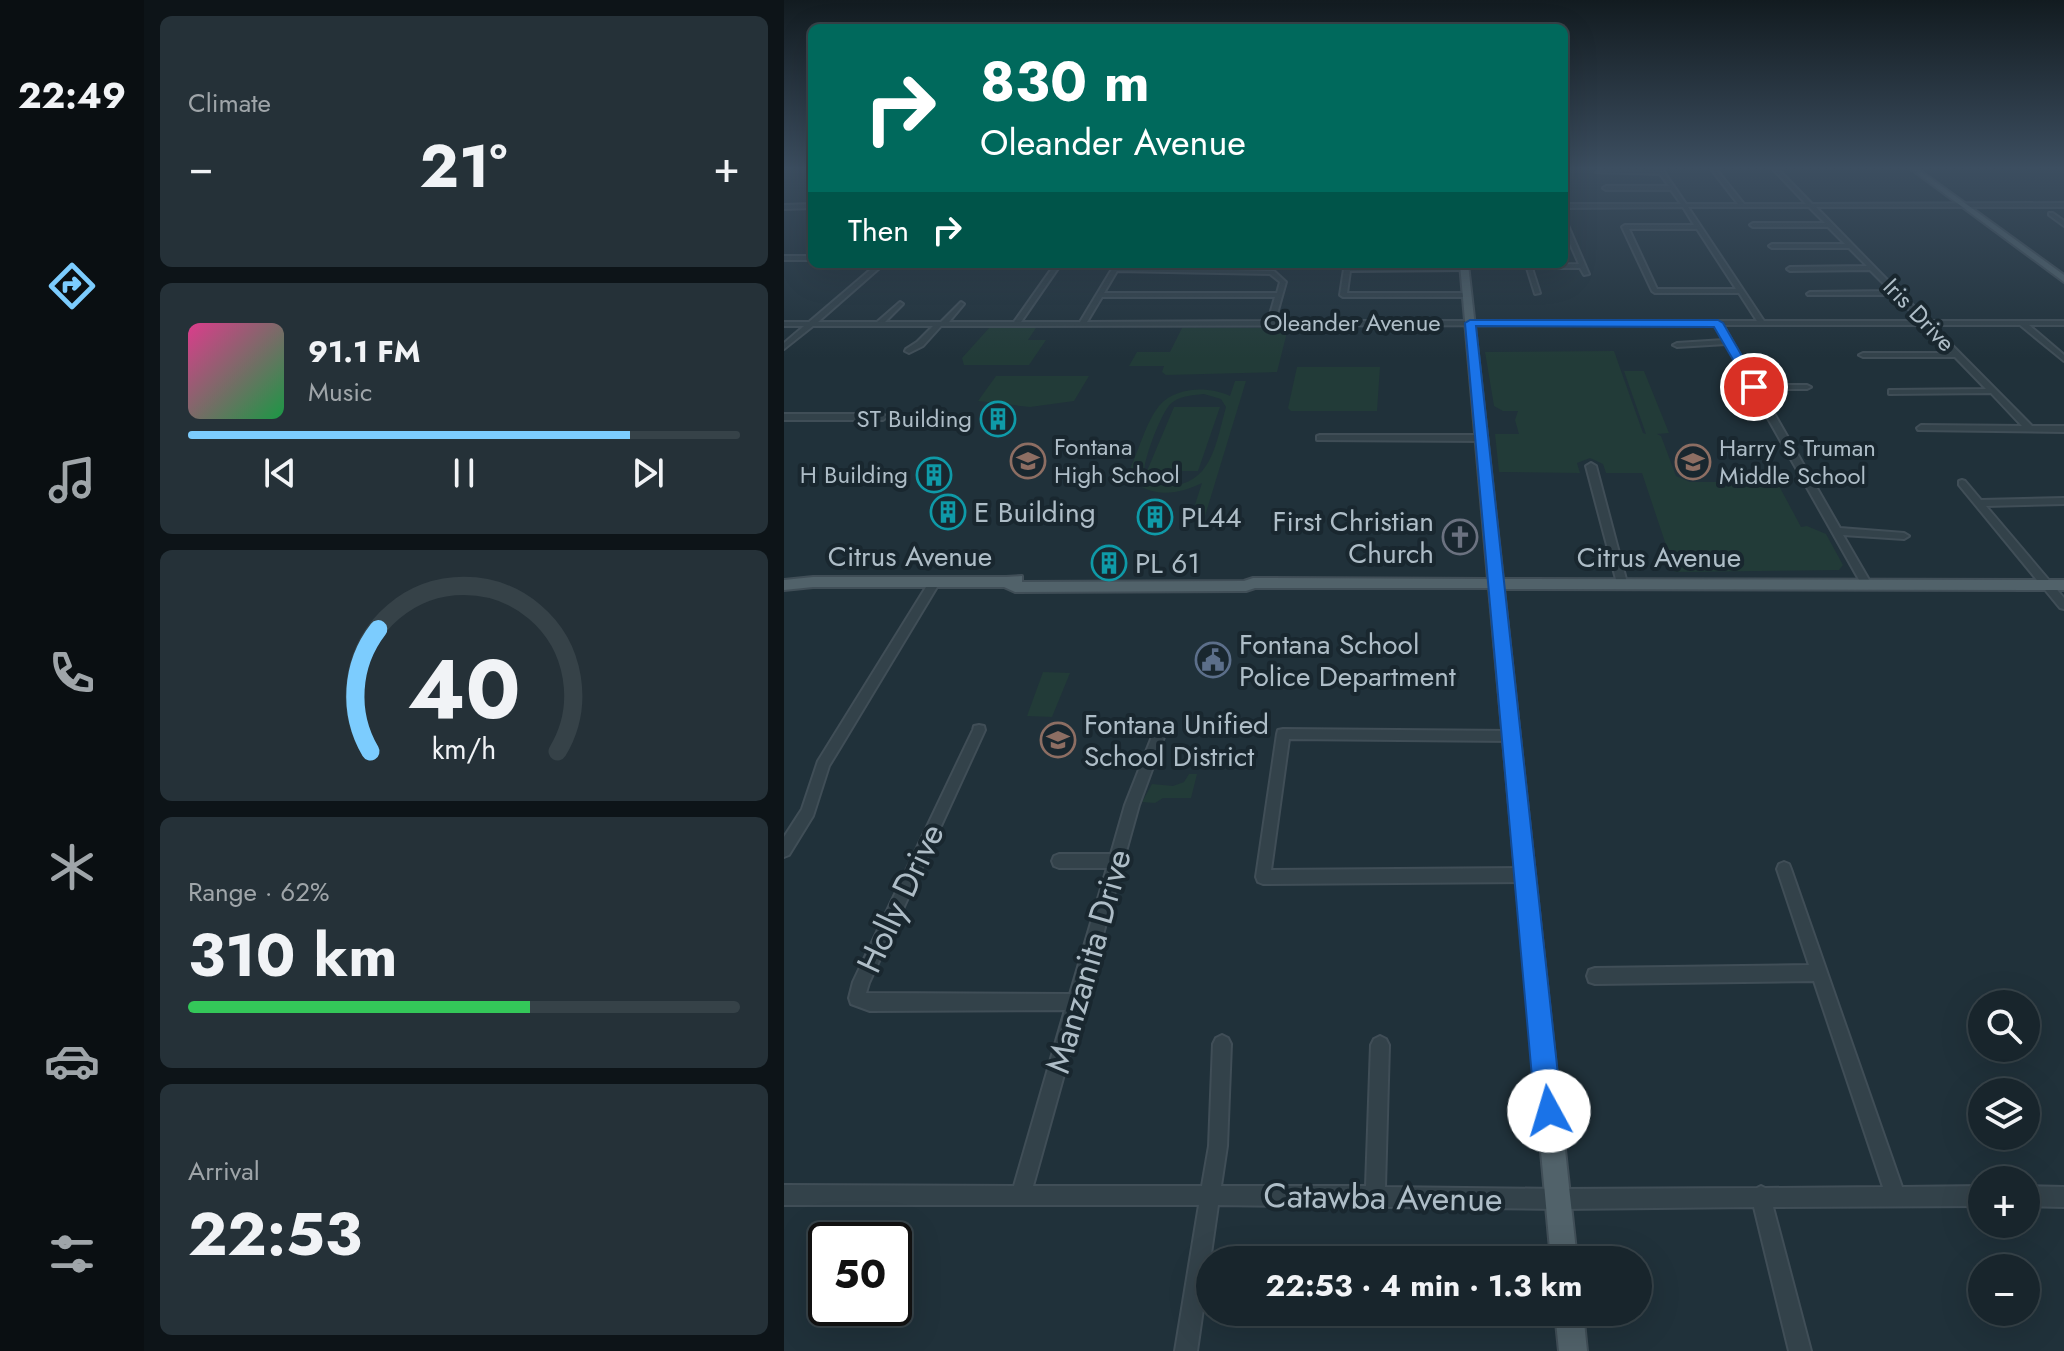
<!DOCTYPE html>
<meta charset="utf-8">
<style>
body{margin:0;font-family:Jost,sans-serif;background:#253138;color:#f1f3f6;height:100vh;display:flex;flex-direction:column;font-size:30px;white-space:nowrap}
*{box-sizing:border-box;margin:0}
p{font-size:26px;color:#9fa5a9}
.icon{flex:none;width:44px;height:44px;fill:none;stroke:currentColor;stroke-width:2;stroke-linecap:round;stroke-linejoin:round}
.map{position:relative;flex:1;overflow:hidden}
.drawer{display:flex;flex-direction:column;gap:16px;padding:16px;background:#0d1418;width:640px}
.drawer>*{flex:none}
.guide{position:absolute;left:24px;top:24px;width:760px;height:244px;border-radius:12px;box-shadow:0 8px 32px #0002,0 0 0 2px #364248;background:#00695c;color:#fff;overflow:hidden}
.tools{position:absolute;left:1184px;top:990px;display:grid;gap:16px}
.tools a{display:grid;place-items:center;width:72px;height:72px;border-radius:50%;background:#18252c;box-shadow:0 8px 32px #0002,0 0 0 2px #364248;font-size:40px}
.speed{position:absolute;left:24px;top:1222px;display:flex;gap:16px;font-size:40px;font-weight:700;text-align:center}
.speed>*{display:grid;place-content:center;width:104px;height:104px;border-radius:50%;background:#18252c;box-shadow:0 8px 32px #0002,0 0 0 2px #364248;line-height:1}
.speed .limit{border:4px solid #111;border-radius:12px;background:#fff;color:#111}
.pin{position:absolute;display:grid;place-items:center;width:68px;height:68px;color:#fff;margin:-34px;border:4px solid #fff;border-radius:50%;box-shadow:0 2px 8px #0007}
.me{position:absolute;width:88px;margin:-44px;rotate:354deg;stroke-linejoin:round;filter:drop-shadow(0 0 6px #0008)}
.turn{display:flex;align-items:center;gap:28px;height:168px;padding:0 40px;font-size:36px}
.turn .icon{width:104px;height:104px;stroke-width:2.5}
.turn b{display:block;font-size:56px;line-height:68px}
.then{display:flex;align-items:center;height:76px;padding:0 40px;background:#0003;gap:16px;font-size:30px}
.big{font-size:60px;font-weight:700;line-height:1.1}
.drawer .card{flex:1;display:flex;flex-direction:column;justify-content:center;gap:12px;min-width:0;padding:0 28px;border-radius:12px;background:#253138}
.drawer .dial{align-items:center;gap:0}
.dial svg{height:208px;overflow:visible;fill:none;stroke:#364248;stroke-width:7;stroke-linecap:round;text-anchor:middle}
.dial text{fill:#f1f3f6;stroke:none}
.song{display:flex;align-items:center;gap:24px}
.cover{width:96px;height:96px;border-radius:12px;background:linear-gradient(135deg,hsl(330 70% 55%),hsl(140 70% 35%))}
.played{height:8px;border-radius:4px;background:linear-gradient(90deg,#7cccfe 80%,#364248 80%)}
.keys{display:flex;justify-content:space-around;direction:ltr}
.heat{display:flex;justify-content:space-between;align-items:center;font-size:44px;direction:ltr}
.charge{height:12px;border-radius:6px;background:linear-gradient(90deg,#34c759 62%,#364248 0)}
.trip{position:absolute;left:412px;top:1246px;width:456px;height:80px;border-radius:40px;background:#18252c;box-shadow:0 8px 32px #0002,0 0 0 2px #364248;font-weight:700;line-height:80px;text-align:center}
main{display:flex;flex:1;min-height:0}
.tab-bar{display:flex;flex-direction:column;width:144px;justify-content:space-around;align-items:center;background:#0a0f12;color:#9fa5a9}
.tab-bar .icon{width:56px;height:56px}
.tab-bar .current{color:#7cccfe}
.tab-bar b{font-size:36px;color:#f1f3f6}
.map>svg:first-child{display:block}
.green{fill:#223b38;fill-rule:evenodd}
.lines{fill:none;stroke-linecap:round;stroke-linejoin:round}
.minor-casing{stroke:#404e57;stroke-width:4}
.major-casing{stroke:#404e57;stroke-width:4}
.minor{fill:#33424a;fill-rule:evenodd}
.major{fill:#51626a;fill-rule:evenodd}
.route{fill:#1a73e8;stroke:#114b97;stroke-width:2}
.labels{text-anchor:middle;stroke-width:8;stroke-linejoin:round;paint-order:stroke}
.far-street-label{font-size:24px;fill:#aebdc7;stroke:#19272f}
.far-poi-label{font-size:24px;fill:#aebdc7;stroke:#19272f;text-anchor:end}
.poi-label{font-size:28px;fill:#aebdc7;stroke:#19272f;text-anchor:start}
.street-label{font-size:28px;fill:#aebdc7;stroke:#19272f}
.near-street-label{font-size:34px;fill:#aebdc7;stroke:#19272f}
</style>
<main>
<nav class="tab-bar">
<b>22:49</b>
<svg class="icon current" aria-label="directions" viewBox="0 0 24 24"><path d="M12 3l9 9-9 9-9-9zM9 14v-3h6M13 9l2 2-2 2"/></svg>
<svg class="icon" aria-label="music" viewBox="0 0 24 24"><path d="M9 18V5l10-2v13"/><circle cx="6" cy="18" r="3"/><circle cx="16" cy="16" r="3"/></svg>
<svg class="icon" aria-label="phone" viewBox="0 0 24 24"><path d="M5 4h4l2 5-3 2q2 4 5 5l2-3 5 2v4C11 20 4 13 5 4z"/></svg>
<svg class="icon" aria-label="climate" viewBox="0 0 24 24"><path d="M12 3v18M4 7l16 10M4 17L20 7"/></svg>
<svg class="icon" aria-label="car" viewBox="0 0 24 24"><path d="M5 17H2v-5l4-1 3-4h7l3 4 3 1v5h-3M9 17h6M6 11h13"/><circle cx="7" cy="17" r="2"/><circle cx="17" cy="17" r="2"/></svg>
<svg class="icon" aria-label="filters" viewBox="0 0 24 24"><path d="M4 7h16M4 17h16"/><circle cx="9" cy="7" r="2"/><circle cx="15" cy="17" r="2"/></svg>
</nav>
<section class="drawer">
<div class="card"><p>Climate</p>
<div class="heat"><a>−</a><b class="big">21°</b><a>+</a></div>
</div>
<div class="card">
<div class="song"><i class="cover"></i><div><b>91.1 FM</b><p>Music</p></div></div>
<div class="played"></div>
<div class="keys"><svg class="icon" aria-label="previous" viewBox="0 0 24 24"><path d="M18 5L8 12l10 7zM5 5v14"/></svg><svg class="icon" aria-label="pause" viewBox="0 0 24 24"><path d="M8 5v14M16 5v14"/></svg><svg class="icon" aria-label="next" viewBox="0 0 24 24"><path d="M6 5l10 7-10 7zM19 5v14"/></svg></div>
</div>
<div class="card dial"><svg viewBox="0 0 100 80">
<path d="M14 69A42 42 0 1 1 86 69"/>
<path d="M14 69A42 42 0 0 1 17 22" stroke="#7cccfe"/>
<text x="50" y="56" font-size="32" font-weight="700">40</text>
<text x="50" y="72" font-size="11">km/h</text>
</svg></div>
<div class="card"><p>Range · 62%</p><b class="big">310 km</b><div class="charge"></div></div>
<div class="card"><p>Arrival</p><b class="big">22:53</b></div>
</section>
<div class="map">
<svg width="1280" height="1351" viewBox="0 0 1280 1351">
<rect width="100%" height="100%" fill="#20313a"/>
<path class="green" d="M205 328H252L244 340H262L245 365H180L178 358Z
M398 328H504L493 372 382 375 378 372 380 366H345L353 352H386Z
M830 351 859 433 862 434 840 371H860L885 433 873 434 877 436 892 476 906 482H993L1017 527 1023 526 1042 534 1059 565 1055 570 891 572 858 473H822L819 464 806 458 793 463 796 473 715 472 711 434H735L731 420 734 411H719L710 406 701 352Z
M513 367H596L593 411H507L504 408Z
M212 376H305L290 401 246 407 194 401Z
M451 381H462L421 516 407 517 418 483C398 493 373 498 353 484L346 469C355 450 362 422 375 406 391 386 426 386 446 396ZM420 394 437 399 442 407C433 438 429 480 392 485 380 487 371 485 361 479 355 469 376 417 384 407 392 396 408 395 420 394Z
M390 407H436L414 471H363Z
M259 672 286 673 268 717 243 716Z
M405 774H413L407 798H379L371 803 358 802 368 784 389 786 400 782Z"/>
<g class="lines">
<g class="minor-casing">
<path id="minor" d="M874 169H878L902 204H954L927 169H932L960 204H1022L989 169H994L1028 204 1280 203V207H1032L1114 291 1117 292 1118 294 1144 321H1280V325H1245L1280 355V361L1236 325H1148L1248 426H1280V432L1134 430 1133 428 1137 425 1238 426 1207 393 1105 394V390H1108L1202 389 1171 357H1079L1075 355 1079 353H1167L1140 325H939L973 385H1023L1027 387 1023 389H976L1056 528 1120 533 1125 536 1120 539 1059 535 1088 585 1083 589 1078 585 942 344 893 347 889 345 893 343 940 340 932 325 157 326 139 346 125 353 121 351 122 349 133 342 149 326H29L0 349V343L20 326H0V322H25L93 264H100L34 322H93L116 302 119 304 101 322H157L177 302 180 304 165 322H230L271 264H277L237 322H296L328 269 331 267 490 271 502 282 491 321H973L955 293H871L868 291 838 227 841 225H910L899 207 780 208V204H897L887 190H822L819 188 822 186H885L876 174 812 172 874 170ZM904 207H1025L1041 223H969L966 225 969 227H1044L1061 244H988L985 246 988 248H1065L1083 266 1006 267 1003 269 1006 271 1086 270 1107 291 1026 292 1023 294 1024 295H1111L1136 321H980ZM845 229H913L952 289H873ZM333 271 486 274 496 282 493 293H320ZM318 297H491L484 321 303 322Z
M28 204V208L0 209V205Z
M1265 213H1269L1280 221V226L1265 215Z
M780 221 783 223 805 274 800 275 796 268H748L756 293 751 294 742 265 795 264 780 230Z
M0 256H28V260H0Z
M563 267H681L683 268V270L566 271 563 293H683L686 295 683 297H559L556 295 560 269Z
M0 414H99L103 417 99 420H0Z
M536 435H697L701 438 697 441 533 440V436Z
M807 463 812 466 843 583 838 587 833 583 802 466Z
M1178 480 1181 481 1197 500 1280 498V504L1202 506 1280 598V609L1276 608 1175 485V481Z
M151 578 156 582 56 748 45 766 29 816 5 855 0 857V837L18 809 34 761 147 579Z
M377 724 382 725 383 729 355 805 249 1186H418L425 1146 429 1044 432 1038 438 1035 444 1038 447 1044 443 1146 437 1186H582L587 1045 590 1039 596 1036 602 1039 605 1045 601 1187 774 1189 973 1188 977 1186 981 1188 1099 1187 1030 981 811 984 805 982 803 976 805 970 811 968 1025 965 993 869 995 864 1000 862 1005 864 1007 869 1118 1187 1198 1186V1206L989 1207 1027 1351H1005L970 1207 774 1209 434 1205 413 1351H391L415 1205H0V1185L230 1186 281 1010 86 1011 67 1004 65 998 69 982 189 730 190 726 195 725 200 726 201 730 85 983 82 993 286 994 323 868H275L270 866 268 861 270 856 275 854H327L341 805 371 729 372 725Z
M499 729 727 731 732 732 733 736 732 740 727 741 505 739 487 870 741 868 746 870 748 875 746 880 741 882 479 884 474 882 472 877 493 734 494 730Z
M1242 1186 1280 1187V1207L1242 1206Z"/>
</g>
<g class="major-casing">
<path id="major" d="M1127 169H1134L1280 275V282Z
M676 264H684L719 579 1280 580V590L720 589 793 1260H767L705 588H471L462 591 231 592 220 587H29L0 590V580L29 577H222L238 576V582L460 581 469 578 704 579Z
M771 1312H799L803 1351H775Z"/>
</g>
<use href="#minor" class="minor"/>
<use href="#major" class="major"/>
</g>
<linearGradient id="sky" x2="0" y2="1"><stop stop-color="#121b20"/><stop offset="0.47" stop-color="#3c4e60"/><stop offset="1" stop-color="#3c4e60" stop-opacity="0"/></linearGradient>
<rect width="1280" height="358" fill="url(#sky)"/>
<path class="route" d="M934 320 939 323 976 387 974 389H966L930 327 692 326 778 1111 774 1120 765 1124 755 1120 751 1111 681 323 686 320Z"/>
<defs>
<g id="building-ring" transform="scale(1.8)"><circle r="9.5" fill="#19272f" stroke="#0f9aa8" stroke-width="1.5"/><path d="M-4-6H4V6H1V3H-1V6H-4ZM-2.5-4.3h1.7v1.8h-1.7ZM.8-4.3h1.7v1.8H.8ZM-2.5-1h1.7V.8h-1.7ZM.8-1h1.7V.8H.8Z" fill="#0f9aa8"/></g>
<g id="school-ring" transform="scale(1.8)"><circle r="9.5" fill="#19272f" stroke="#8d6e63" stroke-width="1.5"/><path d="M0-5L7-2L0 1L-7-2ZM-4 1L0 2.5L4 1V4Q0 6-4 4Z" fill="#8d6e63"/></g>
<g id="church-ring" transform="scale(1.8)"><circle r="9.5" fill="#19272f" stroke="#6b7280" stroke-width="1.5"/><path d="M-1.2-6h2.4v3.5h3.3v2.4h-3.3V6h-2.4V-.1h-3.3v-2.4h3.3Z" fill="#6b7280"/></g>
<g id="civic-ring" transform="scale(1.8)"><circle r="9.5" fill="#19272f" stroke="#5c6f8a" stroke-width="1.5"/><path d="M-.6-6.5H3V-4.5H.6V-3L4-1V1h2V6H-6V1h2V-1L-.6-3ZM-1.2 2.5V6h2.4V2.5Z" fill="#5c6f8a"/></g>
</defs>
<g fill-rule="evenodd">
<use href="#building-ring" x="214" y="419"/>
<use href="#school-ring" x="244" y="461"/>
<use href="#school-ring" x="909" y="462"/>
<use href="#building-ring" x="150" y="475"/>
<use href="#building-ring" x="164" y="512"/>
<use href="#building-ring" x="371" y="517"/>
<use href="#church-ring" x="676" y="537"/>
<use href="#building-ring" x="325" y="563"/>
<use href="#civic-ring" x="429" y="660"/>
<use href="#school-ring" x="274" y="740"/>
</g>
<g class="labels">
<g class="far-street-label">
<text transform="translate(1135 315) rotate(46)" y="8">Iris Drive</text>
<text x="568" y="331">Oleander Avenue</text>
</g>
<g class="far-poi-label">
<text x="188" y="427">ST Building</text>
<text x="270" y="455" text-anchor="start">Fontana<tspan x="270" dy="28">High School</tspan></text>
<text x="935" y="456" text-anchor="start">Harry S Truman<tspan x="935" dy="28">Middle School</tspan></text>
<text x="124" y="483">H Building</text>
</g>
<g class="poi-label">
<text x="190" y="522">E Building</text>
<text x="397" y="527">PL44</text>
<text x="650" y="531" text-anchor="end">First Christian<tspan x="650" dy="32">Church</tspan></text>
<text x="351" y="573">PL 61</text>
<text x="455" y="654">Fontana School<tspan x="455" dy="32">Police Department</tspan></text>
<text x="300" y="734">Fontana Unified<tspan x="300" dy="32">School District</tspan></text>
</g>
<g class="street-label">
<text x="126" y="566">Citrus Avenue</text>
<text x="875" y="567">Citrus Avenue</text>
</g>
<g class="near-street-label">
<text transform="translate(116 898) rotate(-65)" y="12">Holly Drive</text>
<text transform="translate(304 961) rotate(-74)" y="12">Manzanita Drive</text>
<text transform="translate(599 1197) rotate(1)" y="12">Catawba Avenue</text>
</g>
</g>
</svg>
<div class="tools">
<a><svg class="icon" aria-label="search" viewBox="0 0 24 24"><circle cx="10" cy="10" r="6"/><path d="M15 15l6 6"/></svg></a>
<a><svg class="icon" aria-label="layers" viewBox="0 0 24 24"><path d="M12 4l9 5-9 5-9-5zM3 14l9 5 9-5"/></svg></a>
<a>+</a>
<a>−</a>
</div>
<div class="speed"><div class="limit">50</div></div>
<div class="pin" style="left:970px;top:387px;background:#d93025"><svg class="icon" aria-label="arrive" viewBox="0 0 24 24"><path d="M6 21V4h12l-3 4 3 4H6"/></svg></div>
<svg class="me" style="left:765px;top:1111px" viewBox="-20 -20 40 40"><circle r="19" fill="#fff"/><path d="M0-13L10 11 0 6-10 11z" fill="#1a73e8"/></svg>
<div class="trip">22:53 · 4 min · 1.3 km</div>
<div class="guide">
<div class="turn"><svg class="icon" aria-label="right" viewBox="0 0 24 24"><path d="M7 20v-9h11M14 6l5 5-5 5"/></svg><div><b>830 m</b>Oleander Avenue</div></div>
<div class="then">Then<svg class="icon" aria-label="right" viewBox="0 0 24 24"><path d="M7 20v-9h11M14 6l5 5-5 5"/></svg></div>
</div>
</div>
</main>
